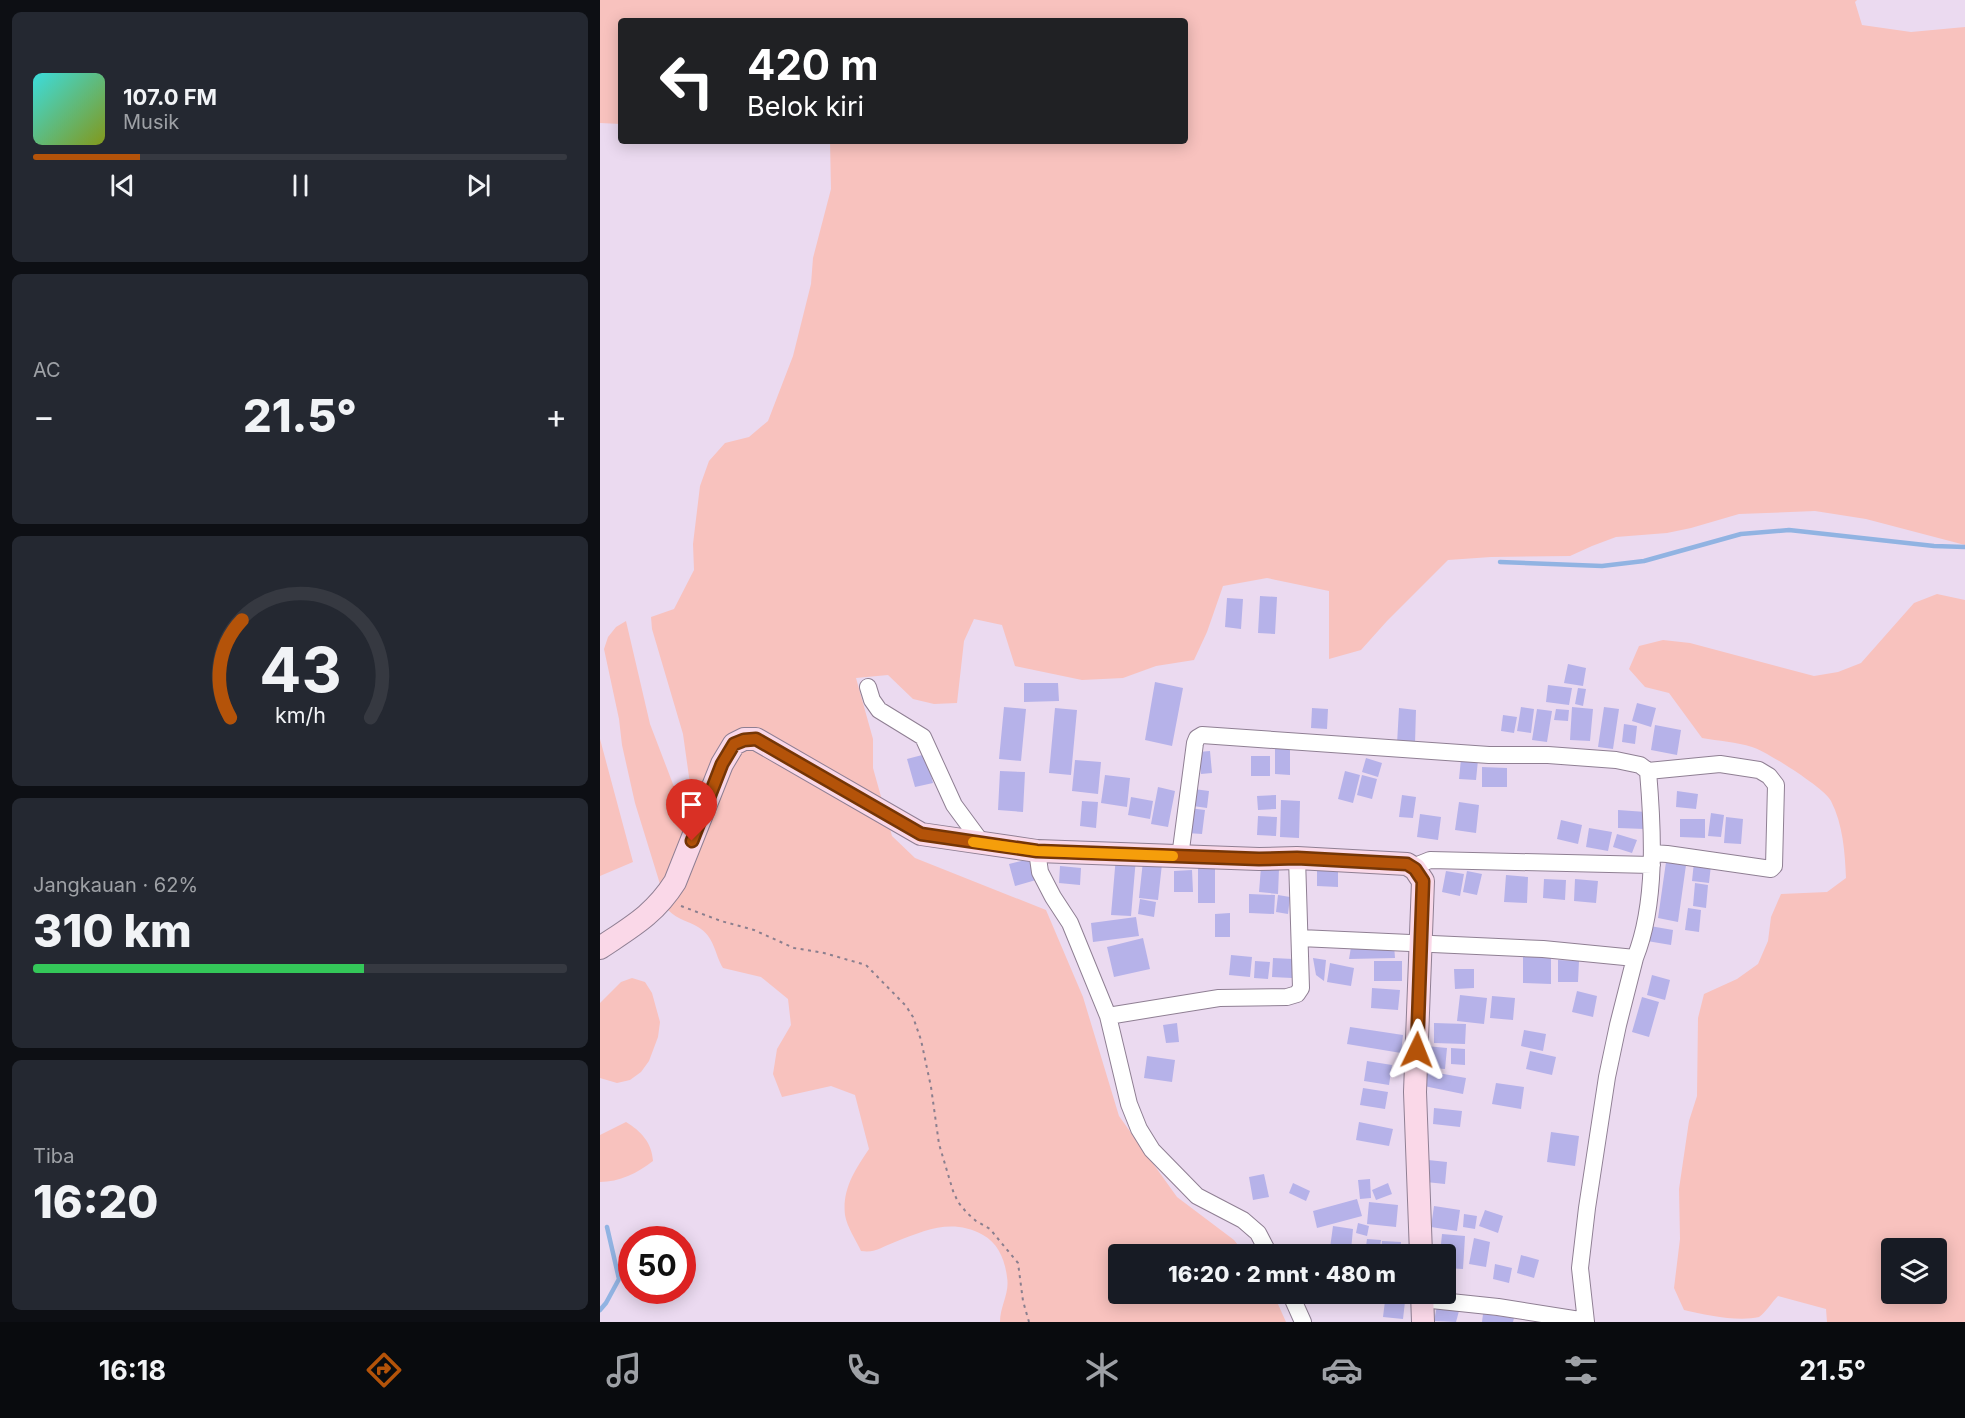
<!DOCTYPE html>
<html lang="id">
<meta charset="utf-8">
<style>
body{margin:0;font-family:Inter,sans-serif;background:#242831;color:#f1f3f6;height:100vh;display:flex;flex-direction:column;font-size:22px;white-space:nowrap}
*{box-sizing:border-box;margin:0}
p{font-size:20px;color:#9ea1a6}
.icon{flex:none;width:33px;height:33px;fill:none;stroke:currentColor;stroke-width:2;stroke-linecap:round;stroke-linejoin:round}
.map{position:relative;flex:1;overflow:hidden}
.details{display:flex;flex-direction:column;gap:12px;padding:12px;background:#0d0f14;width:600px}
.details>*{flex:none}
.hud{position:absolute;left:18px;top:18px;width:570px;height:126px;border-radius:6px;box-shadow:0 3px 15px #0003;background:#202124;color:#fff;overflow:hidden}
.buttons{position:absolute;left:1281px;top:1238px;display:grid;gap:12px}
.buttons a{display:grid;place-items:center;width:66px;height:66px;border-radius:6px;background:#171b24;box-shadow:0 3px 15px #0003;font-size:30px}
.speed{position:absolute;left:18px;top:1226px;display:flex;gap:12px;font-size:30px;font-weight:700;text-align:center}
.speed>*{display:grid;place-content:center;width:78px;height:78px;border-radius:50%;background:#171b24;box-shadow:0 3px 15px #0003;line-height:1}
.speed .limit{border:9px solid #d22;background:#fff;color:#111}
.pin{position:absolute;display:grid;place-items:center;width:51px;height:51px;color:#fff;margin:-62px -26px;border-radius:50% 50% 50% 0;rotate:-45deg;box-shadow:0 0 6px #0007}
.pin .icon{rotate:45deg}
.me{position:absolute;width:66px;margin:-33px;rotate:2deg;stroke-linejoin:round;filter:drop-shadow(0 0 4px #0008)}
.turn{display:flex;align-items:center;gap:21px;height:126px;padding:0 30px;font-size:27px}
.turn .icon{width:78px;height:78px;stroke-width:2.5}
.turn b{display:block;font-size:42px;line-height:51px}
.big{font-size:45px;font-weight:800;line-height:1.1}
.details .card{flex:1;display:flex;flex-direction:column;justify-content:center;gap:9px;min-width:0;padding:0 21px;border-radius:9px;background:#242831}
.details .dial{align-items:center;gap:0}
.dial svg{height:156px;overflow:visible;fill:none;stroke:#363941;stroke-width:7;stroke-linecap:round;text-anchor:middle}
.dial text{fill:#f1f3f6;stroke:none}
.song{display:flex;align-items:center;gap:18px}
.cover{width:72px;height:72px;border-radius:9px;background:linear-gradient(135deg,hsl(180 70% 55%),hsl(70 70% 35%))}
.played{height:6px;border-radius:3px;background:linear-gradient(90deg,#b45309 20%,#363941 20%)}
.keys{display:flex;justify-content:space-around;direction:ltr}
.heat{display:flex;justify-content:space-between;align-items:center;font-size:33px;direction:ltr}
.charge{height:9px;border-radius:4px;background:linear-gradient(90deg,#34c759 62%,#363941 0)}
.trip{position:absolute;left:508px;top:1244px;width:348px;height:60px;border-radius:6px;background:#171b24;box-shadow:0 3px 15px #0003;font-weight:800;line-height:60px;text-align:center}
.tab-bar{display:flex;height:96px;justify-content:space-around;align-items:center;background:#090b0e;color:#9ea1a6}
.tab-bar .icon{width:42px;height:42px}
.tab-bar .selected{color:#b45309}
.tab-bar b{font-size:27px;color:#f1f3f6}
main{display:flex;flex:1;min-height:0}
.map>svg:first-child{display:block}
.green{fill:#f8c2be;fill-rule:evenodd}
.lines{fill:none;stroke-linecap:round;stroke-linejoin:round}
.stream{stroke:#91b3e2;stroke-width:4.5}
.building{fill:#b6b2e9}
.street-casing{stroke:#8f7f93;stroke-width:18}
.secondary-casing{stroke:#8f7f93;stroke-width:24}
.path{stroke:#8b7f8e;stroke-width:2;stroke-dasharray:3 4.5;stroke-linecap:butt}
.street{stroke:#fff;stroke-width:16}
.secondary{stroke:#fad8e8;stroke-width:22}
.route-casing{stroke:#753606;stroke-width:15}
.route{stroke:#b45309;stroke-width:10}
.slow{stroke:#f59e0b;stroke-width:10}
</style>
<main>
<section class="details">
<div class="card">
<div class="song"><i class="cover"></i><div><b>107.0 FM</b><p>Musik</p></div></div>
<div class="played"></div>
<div class="keys"><svg class="icon" aria-label="previous" viewBox="0 0 24 24"><path d="M18 5L8 12l10 7zM5 5v14"/></svg><svg class="icon" aria-label="pause" viewBox="0 0 24 24"><path d="M8 5v14M16 5v14"/></svg><svg class="icon" aria-label="next" viewBox="0 0 24 24"><path d="M6 5l10 7-10 7zM19 5v14"/></svg></div>
</div>
<div class="card"><p>AC</p>
<div class="heat"><a>−</a><b class="big">21.5°</b><a>+</a></div>
</div>
<div class="card dial"><svg viewBox="0 0 100 80">
<path d="M14 69A42 42 0 1 1 86 69"/>
<path d="M14 69A42 42 0 0 1 20 19" stroke="#b45309"/>
<text x="50" y="56" font-size="32" font-weight="700">43</text>
<text x="50" y="72" font-size="11">km/h</text>
</svg></div>
<div class="card"><p>Jangkauan · 62%</p><b class="big">310 km</b><div class="charge"></div></div>
<div class="card"><p>Tiba</p><b class="big">16:20</b></div>
</section>
<div class="map">
<svg width="1365" height="1322" viewBox="0 0 1365 1322">
<rect width="100%" height="100%" fill="#ebdaf0"/>
<path class="green" d="M0 0H1257L1255 2 1262 25 1311 32 1365 27V545L1266 519 1215 511 1139 514 1091 528 1067 533 1016 537 992 546 970 556 891 557 848 560 787 621 761 650 729 659V591L667 578 623 586 607 632 594 660 556 666 523 678 482 680 415 666 402 625 374 619 364 641 357 703 334 704 313 699 288 675 256 678 273 739V768L292 836 315 858 446 910 483 997 519 1116 577 1197 634 1240 645 1254H519V1293H673L686 1322H400C400 1306 410 1293 407 1277 405 1260 398 1243 383 1235 352 1218 326 1230 295 1242 281 1247 277 1253 261 1251 256 1240 247 1227 245 1215 242 1189 255 1170 269 1149L255 1095 231 1086 182 1097 173 1074 177 1049 191 1025 188 999 161 977 123 968C114 953 115 937 98 927 87 920 79 921 68 910L35 803 22 745 19 719 4 649 8 637 16 627 26 621 50 724 76 792 89 796 90 784 83 734 52 629 51 617 74 609 94 570 93 544 100 486 109 461 125 443 149 437 168 421 193 356 211 284 213 258 231 189 230 141H585V21H21V124L0 123Z
M1337 594 1365 600V1322H1227L1226 1309 1178 1296C1172 1302 1166 1312 1159 1317 1138 1322 1106 1315 1084 1310L1074 1288 1080 1239 1079 1189 1089 1121 1097 1096 1098 1018 1104 994 1137 979 1158 964 1168 941 1171 917 1181 894 1227 892 1246 878C1245 853 1243 824 1231 801 1226 789 1166 751 1152 747 1137 742 1118 741 1102 738L1069 693 1045 687 1029 669 1039 646 1063 640 1090 643 1214 676 1238 672 1261 663 1314 603ZM1292 1248H1336V1293H1292Z
M0 739 33 862 0 876Z
M32 978 45 982 52 993 60 1022 58 1037 49 1061 41 1072 30 1080 17 1083 0 1078V1003L21 982Z
M26 1122C41 1131 52 1143 53 1161 38 1173 19 1182 0 1182V1135Z"/>
<g class="lines">
<path class="stream" d="M900 562 1002 566 1044 561 1141 534 1189 530 1334 546 1365 547
M0 1310 6 1303 19 1279 7 1227"/>
</g>
<path class="building" d="M660 596 677 597 675 634 658 633Z
M627 598 643 599 641 629 625 627Z
M968 664 986 668 983 686 964 683Z
M555 682 583 688 572 746 545 740Z
M424 683H458L459 701 424 702Z
M948 685 972 688 969 705 946 702Z
M978 688 986 689 983 706 975 704Z
M1037 703 1056 708 1051 727 1032 721Z
M404 707 426 709 421 761 399 759Z
M921 707 934 709 931 733 917 731Z
M972 707 993 709 990 741 970 740Z
M1004 707 1019 709 1013 749 998 747Z
M455 708 477 710 471 775 449 773Z
M712 708 728 709 727 729 711 728Z
M799 708 816 710 815 744H797Z
M937 709 952 711 947 742 932 740Z
M956 709 969 710 968 721 954 720Z
M903 715 917 717 914 733 901 731Z
M1024 724 1037 726 1035 744 1022 742Z
M1055 725 1081 730 1077 755 1051 750Z
M675 747H690V775L675 774Z
M610 751 612 773 601 774 598 752Z
M326 754 333 783 315 787 307 759Z
M651 756H670V776H651Z
M766 758 782 763 778 777 762 772Z
M861 759 878 760 876 780 859 779Z
M475 760 501 762 498 794 472 791Z
M882 767 907 768V787H882Z
M400 771 425 772 423 812 398 810Z
M745 771 760 775 753 803 738 799Z
M505 775 530 778 527 807 501 803Z
M762 775 777 779 772 799 757 795Z
M558 787 575 791 568 827 551 824Z
M594 789 609 791 607 808 593 806Z
M1077 791 1098 794 1096 809 1076 807Z
M676 795V809L658 810 657 796Z
M802 795 816 797 813 818 799 817Z
M531 797 553 801 550 819 528 815Z
M681 800 700 801 699 838 680 837Z
M482 801 498 802 496 828 480 826Z
M859 802 879 805 876 833 855 830Z
M589 808 605 810 602 834 587 833Z
M1018 810 1046 812 1045 829 1018 828Z
M1111 813 1124 815 1121 837 1108 836Z
M820 814 841 817 838 840 817 837Z
M658 816 677 817 676 836 657 835Z
M1126 817 1143 819 1141 844 1124 843Z
M1080 819H1105V838L1080 837Z
M961 820 982 825 978 844 957 839Z
M989 828 1012 832 1008 851 986 847Z
M1017 834 1037 840 1032 853 1013 847Z
M1067 855 1087 858 1078 922 1058 918Z
M516 856 536 858 531 916 511 915Z
M430 859 436 880 415 886 409 864Z
M543 861 562 864 558 900 539 898Z
M598 862 615 863V903H598Z
M1094 862 1111 865 1109 883 1092 881Z
M460 866 481 868 480 885 459 883Z
M661 867 679 869 678 894 659 892Z
M592 870 593 892H574V871Z
M717 871H738V887L717 886Z
M846 871 864 874 860 896 842 892Z
M867 871 882 874 877 895 863 892Z
M906 875 928 877 927 903 904 902Z
M944 879 966 880 965 900 943 898Z
M975 879 998 881 996 903 974 901Z
M1095 883 1108 885 1106 908 1093 906Z
M649 894 675 895 674 914 649 913Z
M678 895 690 897 688 914 676 912Z
M540 899 556 902 554 917 538 914Z
M1088 908 1101 910 1099 932 1085 930Z
M630 913V937H615V914Z
M536 917 539 936 493 942 491 923Z
M1050 926 1073 930 1071 945 1047 941Z
M543 938 550 969 514 977 507 947Z
M794 945 795 958 749 959 751 947Z
M631 955 652 957 650 977 629 975Z
M923 956H951V984L923 983Z
M673 958 693 959 692 978 672 977Z
M713 958 726 960 724 981 716 975Z
M958 960 979 961 978 982H958Z
M655 961 670 962 668 979 654 978Z
M774 961H802V981H774Z
M730 963 754 968 751 986 727 982Z
M854 969H874V988L855 989Z
M1052 975 1070 980 1065 1000 1047 995Z
M772 988 800 990 798 1010 771 1008Z
M977 991 997 996 993 1017 972 1012Z
M860 995 887 998 884 1024 857 1021Z
M892 996 915 998 913 1020 890 1018Z
M1042 997 1059 1002 1049 1037 1032 1032Z
M577 1023 579 1042 566 1043 563 1025Z
M834 1023 866 1024 865 1044 834 1043Z
M750 1027 803 1035 801 1053 747 1044Z
M924 1030 946 1034 943 1051 921 1046Z
M826 1046 847 1048 845 1069 823 1067Z
M851 1048 865 1049V1065L851 1064Z
M930 1051 956 1057 952 1075 926 1069Z
M547 1056 575 1060 572 1082 544 1078Z
M767 1061 792 1065 789 1085 764 1081Z
M827 1071 866 1078 863 1094 824 1086Z
M896 1083 924 1087 921 1109 892 1104Z
M763 1088 788 1092 785 1109 760 1105Z
M834 1108 862 1111 860 1127 833 1124Z
M759 1122 793 1129 789 1146 756 1140Z
M951 1132 979 1136 975 1166 947 1162Z
M828 1160 847 1162 845 1184 826 1182Z
M664 1174 669 1197 653 1200 649 1177Z
M770 1179 771 1198 760 1199 758 1180Z
M693 1183 710 1191 706 1201 689 1193Z
M788 1183 792 1194 776 1200 772 1190Z
M757 1199 762 1216 717 1228 713 1211Z
M769 1202 798 1205 796 1227 767 1224Z
M834 1206 860 1210 857 1231 831 1227Z
M885 1210 903 1216 898 1233 879 1226Z
M864 1214 877 1216 875 1229 863 1227Z
M758 1223 769 1226 767 1236 756 1233Z
M733 1226 753 1229 751 1250 730 1248Z
M842 1234 865 1236 863 1269 846 1268V1254H840Z
M874 1238 890 1242 886 1267 869 1264Z
M767 1239 781 1240 779 1254H765Z
M782 1241 801 1242 800 1254H781Z
M921 1255 939 1260 934 1278 917 1273Z
M895 1264 912 1268 909 1283 893 1279Z
M786 1293H806L803 1319 783 1317Z
M837 1306 859 1311 856 1322 834 1321Z
M883 1314 914 1318 913 1322H882Z"/>
<g class="lines">
<g class="street-casing">
<path id="street" d="M268 687 272 700 279 710 323 737 354 805 382 843
M1048 771 1120 764 1159 770 1169 776 1176 785 1174 866 1171 869 1067 854 1052 853
M437 851 440 872 453 897 470 923 508 1016 529 1104 539 1129 552 1150 597 1196 643 1220 658 1233 669 1254
M580 857 595 743 597 738 602 735 889 755H948L1016 760 1040 765 1048 771C1053 830 1057 903 1035 958L943 949 700 938
M815 869 820 864 830 860 1052 865
M508 1016 619 998 687 997 697 994 701 988 697 858
M690 1293 703 1322
M822 1299 898 1307 986 1321
M986 1322 980 1268 987 1208 1007 1077 1018 1025 1035 958"/>
</g>
<g class="secondary-casing">
<path id="secondary" d="M0 948C31 927 54 915 75 882L122 764 134 744 144 739H156L321 834 437 851 659 859 697 858 807 864 815 869 823 881 815 1092 821 1254
M822 1293 823 1322"/>
</g>
<path class="path" d="M81 906 121 921 154 930 194 948 224 953 266 965 306 1006 313 1017 321 1040 331 1087 339 1144 353 1191 358 1202 367 1213 376 1221 390 1229 418 1263 423 1301 429 1322"/>
<use href="#street" class="street"/>
<use href="#secondary" class="secondary"/>
</g>
<g class="lines">
<g class="route-casing">
<path id="route" d="M92 841 122 764 134 744 144 740 156 739 321 834 437 851 659 859 697 858 807 864 815 869 823 881 817 1050"/>
</g>
<use href="#route" class="route"/>
<path class="slow" d="M373 842 437 851 573 856"/>
</g>
</svg>
<div class="buttons">
<a><svg class="icon" aria-label="layers" viewBox="0 0 24 24"><path d="M12 4l9 5-9 5-9-5zM3 14l9 5 9-5"/></svg></a>
</div>
<div class="speed"><div class="limit">50</div></div>
<div class="pin" style="left:92px;top:841px;background:#d93025"><svg class="icon" aria-label="arrive" viewBox="0 0 24 24"><path d="M6 21V4h12l-3 4 3 4H6"/></svg></div>
<svg class="me" style="left:817px;top:1050px" viewBox="-20 -20 40 40"><path d="M0-17L14 15 0 8-14 15z" fill="#b45309" stroke="#fff" stroke-width="4"/></svg>
<div class="trip">16:20 · 2 mnt · 480 m</div>
<div class="hud">
<div class="turn"><svg class="icon" aria-label="left" viewBox="0 0 24 24"><path d="M17 20v-9H6M10 6l-5 5 5 5"/></svg><div><b>420 m</b>Belok kiri</div></div>
</div>
</div>
</main>
<nav class="tab-bar">
<b>16:18</b>
<svg class="icon selected" aria-label="directions" viewBox="0 0 24 24"><path d="M12 3l9 9-9 9-9-9zM9 14v-3h6M13 9l2 2-2 2"/></svg>
<svg class="icon" aria-label="music" viewBox="0 0 24 24"><path d="M9 18V5l10-2v13"/><circle cx="6" cy="18" r="3"/><circle cx="16" cy="16" r="3"/></svg>
<svg class="icon" aria-label="phone" viewBox="0 0 24 24"><path d="M5 4h4l2 5-3 2q2 4 5 5l2-3 5 2v4C11 20 4 13 5 4z"/></svg>
<svg class="icon" aria-label="climate" viewBox="0 0 24 24"><path d="M12 3v18M4 7l16 10M4 17L20 7"/></svg>
<svg class="icon" aria-label="car" viewBox="0 0 24 24"><path d="M5 17H2v-5l4-1 3-4h7l3 4 3 1v5h-3M9 17h6M6 11h13"/><circle cx="7" cy="17" r="2"/><circle cx="17" cy="17" r="2"/></svg>
<svg class="icon" aria-label="filters" viewBox="0 0 24 24"><path d="M4 7h16M4 17h16"/><circle cx="9" cy="7" r="2"/><circle cx="15" cy="17" r="2"/></svg>
<b>21.5°</b>
</nav>
